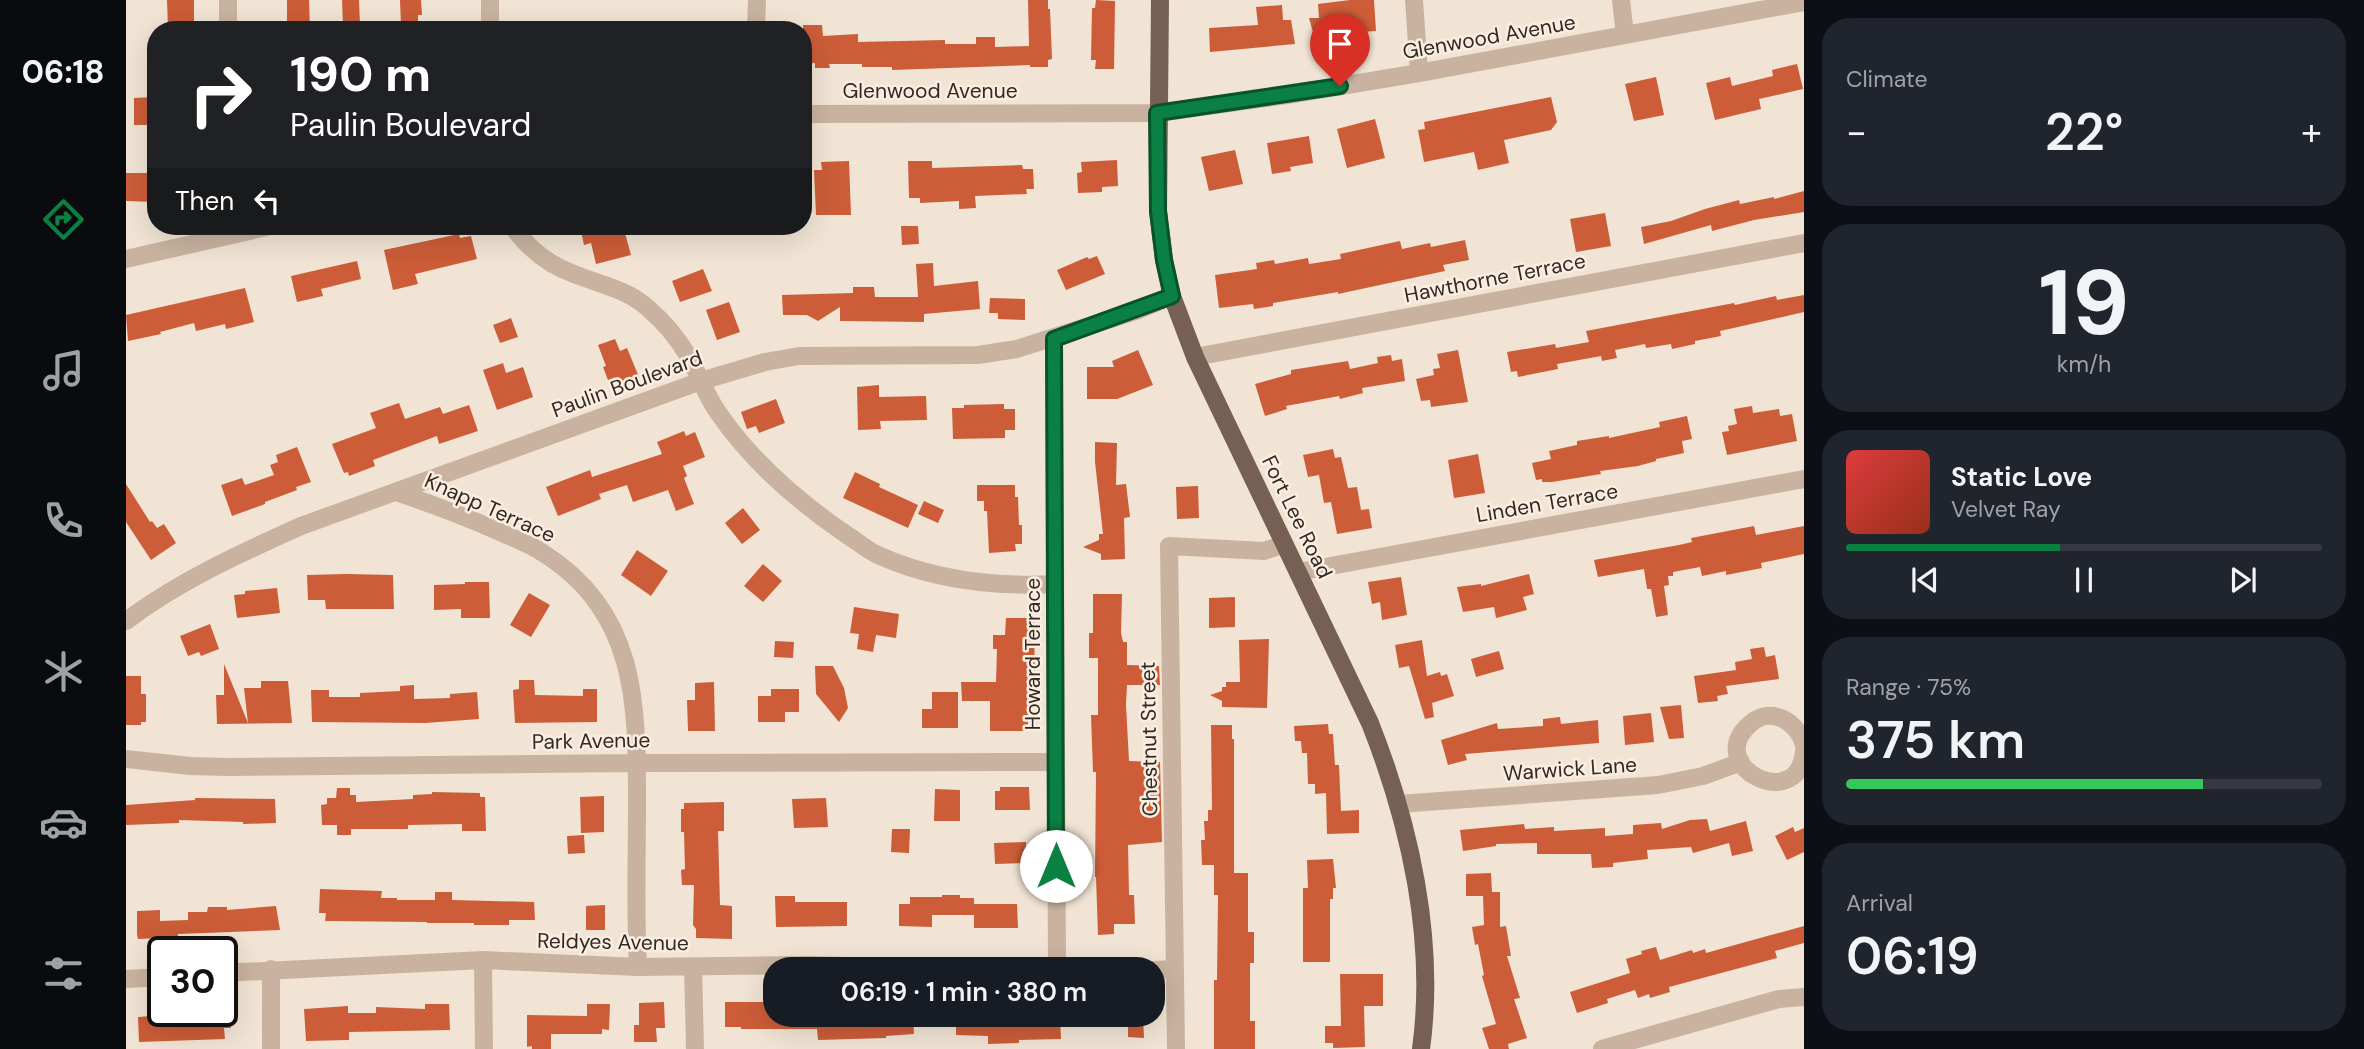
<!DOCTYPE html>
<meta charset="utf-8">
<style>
body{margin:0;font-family:"DM Sans",sans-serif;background:#20242c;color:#f1f3f6;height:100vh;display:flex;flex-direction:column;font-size:26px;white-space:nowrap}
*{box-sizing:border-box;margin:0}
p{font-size:23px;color:#9ea1a6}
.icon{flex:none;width:38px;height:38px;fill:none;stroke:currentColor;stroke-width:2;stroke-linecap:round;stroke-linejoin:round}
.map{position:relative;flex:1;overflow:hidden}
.panel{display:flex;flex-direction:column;gap:18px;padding:18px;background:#0d0f14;width:560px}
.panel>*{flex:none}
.banner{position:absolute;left:21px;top:21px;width:665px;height:214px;border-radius:28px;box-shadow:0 7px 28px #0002;background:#202124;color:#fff;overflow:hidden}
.speed{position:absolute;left:21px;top:936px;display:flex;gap:14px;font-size:35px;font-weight:700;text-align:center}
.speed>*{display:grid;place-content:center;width:91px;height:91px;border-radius:50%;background:#171b24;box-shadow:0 7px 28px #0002;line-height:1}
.speed .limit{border:4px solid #111;border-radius:10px;background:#fff;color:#111}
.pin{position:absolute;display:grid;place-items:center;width:60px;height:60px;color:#fff;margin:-72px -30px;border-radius:50% 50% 50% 0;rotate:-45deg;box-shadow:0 0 7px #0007}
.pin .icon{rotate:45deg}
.me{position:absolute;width:77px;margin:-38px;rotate:0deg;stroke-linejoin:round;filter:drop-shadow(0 0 5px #0008)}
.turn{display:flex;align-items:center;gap:24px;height:147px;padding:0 28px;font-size:32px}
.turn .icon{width:91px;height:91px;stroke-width:2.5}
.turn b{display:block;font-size:49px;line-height:60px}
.then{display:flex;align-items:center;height:66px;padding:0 28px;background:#0003;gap:14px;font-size:26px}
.big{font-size:52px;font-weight:600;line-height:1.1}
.panel .card{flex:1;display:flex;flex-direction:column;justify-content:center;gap:10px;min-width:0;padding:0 24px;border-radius:28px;background:#20242c}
.panel .dial{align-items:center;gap:0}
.dial b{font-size:91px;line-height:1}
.song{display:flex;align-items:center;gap:21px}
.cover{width:84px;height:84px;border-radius:10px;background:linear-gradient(135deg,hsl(0 70% 55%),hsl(10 70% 35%))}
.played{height:7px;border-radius:4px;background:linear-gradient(90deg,#0b8043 45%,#363941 45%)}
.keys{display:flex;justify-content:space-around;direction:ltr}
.heat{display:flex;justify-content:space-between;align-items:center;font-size:38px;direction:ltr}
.charge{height:10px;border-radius:5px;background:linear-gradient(90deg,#34c759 75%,#363941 0)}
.trip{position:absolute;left:637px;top:957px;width:402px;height:70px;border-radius:28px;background:#171b24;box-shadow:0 7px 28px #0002;font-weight:600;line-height:70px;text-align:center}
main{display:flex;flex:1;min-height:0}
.menu{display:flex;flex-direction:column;width:126px;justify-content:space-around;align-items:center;background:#090b0e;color:#9ea1a6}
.menu .icon{width:49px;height:49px}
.menu .selected{color:#0b8043}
.menu b{font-size:32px;color:#f1f3f6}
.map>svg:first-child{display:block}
.building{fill:#cc5d38}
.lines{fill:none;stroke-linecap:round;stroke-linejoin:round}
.minor{stroke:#c9b3a0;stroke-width:18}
.major{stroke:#766054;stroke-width:18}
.route-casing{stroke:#07532c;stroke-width:18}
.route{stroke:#0b8043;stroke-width:12}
.labels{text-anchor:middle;stroke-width:5;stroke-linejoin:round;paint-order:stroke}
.street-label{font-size:21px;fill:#332924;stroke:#f9eee0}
</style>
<main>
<nav class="menu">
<b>06:18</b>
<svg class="icon selected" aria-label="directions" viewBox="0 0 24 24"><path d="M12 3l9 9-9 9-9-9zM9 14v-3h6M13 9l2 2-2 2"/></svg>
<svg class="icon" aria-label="music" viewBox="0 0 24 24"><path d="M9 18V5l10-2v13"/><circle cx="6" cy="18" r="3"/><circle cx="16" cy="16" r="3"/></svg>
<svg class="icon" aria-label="phone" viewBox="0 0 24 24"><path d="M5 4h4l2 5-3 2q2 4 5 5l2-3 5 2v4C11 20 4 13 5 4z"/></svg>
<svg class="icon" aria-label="climate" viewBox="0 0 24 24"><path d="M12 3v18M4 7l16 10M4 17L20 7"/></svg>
<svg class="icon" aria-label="car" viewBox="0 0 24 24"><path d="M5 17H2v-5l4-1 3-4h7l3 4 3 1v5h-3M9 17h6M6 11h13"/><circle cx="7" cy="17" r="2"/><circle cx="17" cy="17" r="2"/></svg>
<svg class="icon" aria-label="filters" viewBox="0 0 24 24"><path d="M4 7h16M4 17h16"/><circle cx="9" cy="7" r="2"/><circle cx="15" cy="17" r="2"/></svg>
</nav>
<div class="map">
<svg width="1678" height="1049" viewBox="0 0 1678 1049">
<rect width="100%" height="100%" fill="#f1e4d4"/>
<path class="building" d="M41 0H68V30H42Z
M161 0H183L184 30H161Z
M216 0H233L234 25 217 26Z
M274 0H295L296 15H292V25H275Z
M902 0H922V9H924L926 59 922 60V67H904V65L766 70V67H736V64H703L704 68H689V63L677 64V25H696L697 36 732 34V42L819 40V44H850V37H869V47L903 46Z
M970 0 989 1 988 69H969L970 60H965L966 8H969Z
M1224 0H1248L1250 31 1219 33 1220 41 1190 43 1183 18H1193L1192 4Z
M1156 5 1157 20H1165L1169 44 1084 52 1083 28 1132 25 1130 7Z
M1671 64 1677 89 1633 99 1635 109 1589 120 1580 83 1604 77 1606 86 1647 76 1646 70Z
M1530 77 1538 115 1508 121 1499 84Z
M27 97 28 125H8V98Z
M1425 97 1431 122 1425 130 1378 140 1383 163 1352 170 1348 152 1298 162 1292 130 1299 129 1298 122Z
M1249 119 1259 158 1221 168 1211 129Z
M1183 136 1187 163 1164 167 1165 171 1146 174 1141 143Z
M1109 150 1117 184 1083 191 1075 157Z
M991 160 992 186 976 187V192L952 193 951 173 956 172 955 162Z
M723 161 725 215H690L688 170H696L695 162Z
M782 161H806V168L896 165 897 169H907L908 189H900L901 194 849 196 850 208 833 209V201L794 203V198H783Z
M0 173H30L29 202 0 201Z
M1678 191V212L1628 220 1586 231 1585 225 1518 244 1515 227 1545 221 1579 209 1613 200 1614 204 1648 197V199Z
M1479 213 1485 246 1450 252 1444 219Z
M454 226H497L505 255 470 264 465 243 458 245Z
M775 226H792L793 244 776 245Z
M333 234 334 238 345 236 351 259 289 274 292 284 267 290 258 250Z
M1339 240 1343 260 1317 265 1319 271 1212 294V292L1147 303V306L1128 309 1127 304 1093 308 1089 275 1131 269 1130 263 1148 260 1149 264 1182 258 1183 264 1215 259 1214 254 1274 241 1276 249 1304 243 1305 247Z
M971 256 979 274 940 290 931 270 961 257 963 259Z
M231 261 235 279 195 289 197 296 171 302 165 276Z
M807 263 808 286 852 281 854 309 798 314V322L714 321V307L692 321 681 315H657L656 295 727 293V287H748L749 297H792L790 264Z
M577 269 586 291 554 302 546 281Z
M119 288 128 322 100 329 99 324 70 331 68 323 34 332 35 334 2 341 0 315Z
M1678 295V312L1594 331 1595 336 1569 341V344L1546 349 1545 344 1520 348 1519 344 1489 350 1491 358 1476 361 1475 356 1431 364 1432 369 1392 377 1391 371 1385 372 1381 352 1429 344 1430 348 1463 342 1460 331 1608 303 1609 305 1650 296 1651 300Z
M864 298 899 299V320L872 319V313H863Z
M603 302 614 332 591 340 580 310Z
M385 318 392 337 374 343 367 325Z
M489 339 494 351 501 348 513 377 485 388 477 367 480 366 472 345Z
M1012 350 1027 385 991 399H961V367H988L986 361Z
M1332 350 1342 402 1305 407 1304 400 1295 401 1290 379 1308 375 1307 369 1314 368 1311 354Z
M1265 355 1266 361 1276 359 1279 381 1236 388 1237 393 1214 399 1213 396 1160 406 1161 409 1139 416 1129 384 1165 374V370L1222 361 1224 369 1252 363 1251 357Z
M377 363 380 373 397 367 407 397 371 410 357 370Z
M753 385V397L800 396 801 420 754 421 755 429 732 430 731 387Z
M650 399 659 423 633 433 630 426 621 429 615 412Z
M273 403 279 419 314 407 317 414 343 405 352 431 313 444 311 436 247 460 249 466 223 476 222 472 218 473 206 444 250 428 244 413Z
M878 404V409H889V430H879V438L827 439 826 408H838V405Z
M1626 406 1627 413 1653 409 1654 416 1666 414 1671 441 1601 455 1596 432 1603 431 1602 426 1611 424 1608 409Z
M1561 416 1566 439 1556 441 1558 453 1530 459V461L1512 466 1474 471 1475 474 1426 482H1416V479L1410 480 1406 463 1425 459 1423 451 1451 445V441L1483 436V438L1534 427 1533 422Z
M558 431 560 436 569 432 579 457 557 466 561 476 558 478 568 504 550 511 542 490 507 502 501 485 473 494 475 499 432 516 420 487 464 470 466 477 536 454 531 442Z
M969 442 991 443 990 485 1000 484 1004 517 998 518 999 559 975 560V554L957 547 973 540V534H977L969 462Z
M171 447 185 482 170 487 171 490 139 502V504L106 516 95 485 116 478 119 485 148 475 144 465 152 462 150 455Z
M1207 449 1209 458 1215 457 1222 488 1231 487 1235 510 1243 509 1246 528 1211 534 1205 502 1198 503 1193 475 1182 477 1177 455Z
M1352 454 1359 493 1328 498 1322 460Z
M729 472 754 484 753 487 792 505 782 528 717 498Z
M0 484 24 522 26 521 31 528 38 524 50 543 25 560 0 522Z
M851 485H889V497H892L893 525H896V544H889L890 551 863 553 861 511H858V501H851Z
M1072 486 1073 518 1051 519 1050 487Z
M798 501 818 510 812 523 792 514Z
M617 508 634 530 616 544 599 523Z
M1628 526 1630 535 1678 526V554L1635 563 1636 568 1600 575V571L1576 576 1574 567 1547 572V576H1542L1543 585 1538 586 1542 615 1530 617 1525 589H1521L1518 569 1472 577 1468 560 1553 545 1566 542 1565 538Z
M511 550 542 571 525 596 495 575Z
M637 564 656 581 637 602 618 586Z
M220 574 267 575 268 609H200L199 600H182L181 575Z
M1403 574 1408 594 1397 597 1401 610 1370 618 1368 607 1337 612 1331 587 1355 584V586Z
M1275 577 1281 615 1256 620 1254 602 1246 604 1242 582Z
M339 582H363L364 618H335V609L308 610V585L339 584Z
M151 588 154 613 111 618 108 595 119 594V591Z
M403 593 424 605 405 637 384 625Z
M967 594H996L995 633 997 642H1001V665L1033 666 1034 685H1001L1000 705 1003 761 1034 762 1036 842 1002 845 1003 895H1008L1009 924H988V934L972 935 970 877H969L970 772H967L965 715H972V658H963V633H967Z
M1109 597V627L1083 628V598Z
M728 607 773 614 770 638 750 635 747 652 731 649 733 634 724 633Z
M880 618H908L909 691H902V731H864V701H836L835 682H870L871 649H867V635H879Z
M84 624 93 649 75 656 73 652 62 656 54 636Z
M1143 639 1141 708 1096 707V701L1084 695 1096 691V687H1100V682H1114L1113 640Z
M1296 640 1301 676 1314 672 1315 676 1321 674 1328 696 1306 703 1308 717 1299 719 1283 666 1273 668 1269 645Z
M649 641 668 642 667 658 648 657Z
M1638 647 1640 657 1649 655 1653 679 1600 686 1602 694 1591 696 1592 701 1572 703 1568 676 1610 670 1609 662 1626 659 1624 649Z
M1373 651 1378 669 1350 677 1345 659Z
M98 664 122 723 118 688H135V681H162L166 723 91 724 90 695H98Z
M689 666H707L718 688 722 708 713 722 690 694Z
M0 676H15V694H20V722H15V725H0Z
M393 680H408L409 695 457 696V689H471V722L389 723 387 690 393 689Z
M588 682 589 731H562L561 700H569V683Z
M288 685V699L324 698V694L351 692 353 719 299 723 186 722 185 690H203V697H234V693L274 691V686Z
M645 689H673V712H659V722H632V696H645Z
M806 692H832V728H796V709H806Z
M1555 705 1558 738 1543 739 1534 707Z
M1525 713 1528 742 1499 745 1497 716Z
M1434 717 1435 724 1472 720 1473 743 1339 754 1341 760 1322 765 1315 740 1371 723 1372 729 1417 726V719Z
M1202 724 1203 734H1207L1209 765H1213L1215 811 1233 810V833L1201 834 1200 793 1189 794V784H1182L1181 753H1176L1175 741H1169L1168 726Z
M1085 725H1106V739H1108V873H1122V932H1128V963H1124V1021H1129V1049H1088V980H1091L1092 895H1088V865H1076L1075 840H1079L1078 821H1082V810H1086Z
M874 787H903L904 810H869V791H874Z
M211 788H224V795H230V802L287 799V795L306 794V792L354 793V797H359L360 831H336V824L282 825V829H225V835H211V825H196L195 805 201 804V798H210Z
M809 789 834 790V821H808Z
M478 796V832L455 833 454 797Z
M69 798 149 799 150 823 117 824V822L53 820V823L0 825V805L69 800Z
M700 798 702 827 668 828 666 799Z
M598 802V831H592L594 905 606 906V939L570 938V929L567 925 568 885H556L555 870 559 869 558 832H555V809H558V803Z
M1581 819 1584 831 1620 821 1627 851 1606 856 1603 843 1567 853 1565 847 1521 850 1522 859 1487 863V867L1466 868 1465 854H1411V843L1370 844V846L1337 851 1334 830 1398 824 1399 829 1428 827V831L1479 828V836L1507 834V825L1535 823 1536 829 1564 820Z
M1667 827 1669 832 1678 828V852L1661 860 1649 836Z
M766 829H784L783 853 765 852Z
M458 835 459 853 442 854 441 836Z
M900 842V863L869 864 868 843Z
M1207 859 1210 888H1207V899H1204V962H1177V888H1182L1181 860Z
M1365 873 1366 892H1374V927L1380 926 1385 956H1381L1394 998 1388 999 1401 1038 1382 1044 1383 1049H1363L1356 1028 1370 1024 1356 976 1358 975 1352 944 1349 945 1346 927 1358 925 1357 896H1340V874Z
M194 889 256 891 255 898H271V900H309V892H326V900L408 902 409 920H383V925H348V923H301V922L199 921 200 913H193Z
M816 895H834V898H848V904H891L892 928H848V912V915H806V927L773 926V904H784V897H816Z
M649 896H669V902H721V926L650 927Z
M479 905V930H460V906Z
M150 906 154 930 52 934V937L12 939 11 934V911L34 910V921L62 920V912H81L82 907H101V910Z
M1678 926V943L1649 951 1651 958 1543 987 1544 992 1524 998 1523 994 1512 998 1509 990 1481 999 1482 1003 1451 1013 1444 992 1504 973 1500 959 1516 954 1515 951 1530 947 1534 960 1566 950 1567 953 1579 949 1580 953Z
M1214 974H1257V1006H1238L1239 1047 1207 1048V1043H1199V1026H1215Z
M538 1002 539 1028H530L531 1042H508V1025H513V1003Z
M599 1002H649V1015H787L788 1034 760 1036V1038L692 1040 691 1029H615V1027H599Z
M299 1004H323L324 1030 223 1032V1040L180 1041 178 1009 222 1006V1013H250V1007L299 1009Z
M461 1004H484L483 1030 476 1029V1034H425V1049H406V1046L401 1047V1015L461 1016Z
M62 1012 104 1013 105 1028H98L99 1039 13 1042 12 1017 25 1016V1013Z
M830 1015H934L935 1039 893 1040V1043L862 1044V1036L830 1035Z
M1002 1015H1017L1018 1038 1002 1037Z"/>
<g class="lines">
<path class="minor" d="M102 0V30
M1288 0 1293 73
M1495 0 1499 35
M364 30V0
M630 30 631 0
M677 114 1031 113 1161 95 1293 73 1678 2
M386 226C402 248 422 265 448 274 475 285 502 289 524 310 538 322 551 338 561 354 572 372 579 393 591 411 625 461 671 501 721 535 731 541 741 550 752 555 807 580 869 587 929 584
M0 259 145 226
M928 339 931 970
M1069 357 1678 243
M270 492C306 504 340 517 374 532 389 539 404 544 417 553 511 612 511 703 511 802 511 857 509 912 512 967
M1172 572 1678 479
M0 621C53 581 115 553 175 526L575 381 639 362 673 356 852 355 891 349 1010 311 1046 296
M1678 745C1672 722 1645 705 1624 724 1576 766 1673 815 1678 751
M0 759 64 766 100 767 511 763 930 762
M1273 804 1532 785 1577 776 1615 762
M357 960 358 1049
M567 967 569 1049
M1027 970 1049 969
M96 973 357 960 512 967 684 965 877 970
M0 979 37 977
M145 1049V969
M1050 1049 1043 546 1138 551 1158 544
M1476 1049 1653 999 1678 997"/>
<path class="major" d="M1034 0 1032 211 1038 260 1046 296 1069 357 1244 723C1284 824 1310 940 1295 1049"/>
</g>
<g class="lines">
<g class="route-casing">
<path id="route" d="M930 866 928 339 1046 296 1038 260 1032 211 1031 113 1214 86"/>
</g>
<use href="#route" class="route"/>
</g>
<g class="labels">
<g class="street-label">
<text transform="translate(1363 37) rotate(-10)" y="7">Glenwood Avenue</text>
<text x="804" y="98">Glenwood Avenue</text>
<text transform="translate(1369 278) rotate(-11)" y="7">Hawthorne Terrace</text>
<text transform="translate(501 384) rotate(-20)" y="7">Paulin Boulevard</text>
<text transform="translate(1421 503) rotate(-10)" y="7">Linden Terrace</text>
<text transform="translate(364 508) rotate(24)" y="7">Knapp Terrace</text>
<text transform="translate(1171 517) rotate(64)" y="7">Fort Lee Road</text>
<text transform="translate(907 654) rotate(-90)" y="7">Howard Terrace</text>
<text transform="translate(1023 739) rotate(-91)" y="7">Chestnut Street</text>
<text transform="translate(465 741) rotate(-1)" y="7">Park Avenue</text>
<text transform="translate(1444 769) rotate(-4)" y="7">Warwick Lane</text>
<text transform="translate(487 942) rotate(1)" y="7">Reldyes Avenue</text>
</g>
</g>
</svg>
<div class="speed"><div class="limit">30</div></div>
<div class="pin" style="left:1214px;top:86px;background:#d93025"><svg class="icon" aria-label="arrive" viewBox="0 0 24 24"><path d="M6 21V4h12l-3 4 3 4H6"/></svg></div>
<svg class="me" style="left:930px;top:866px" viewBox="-20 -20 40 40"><circle r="19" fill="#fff"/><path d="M0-13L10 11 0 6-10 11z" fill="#0b8043"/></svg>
<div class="trip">06:19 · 1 min · 380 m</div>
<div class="banner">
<div class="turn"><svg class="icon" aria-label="right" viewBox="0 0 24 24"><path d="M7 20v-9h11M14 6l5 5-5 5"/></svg><div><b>190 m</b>Paulin Boulevard</div></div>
<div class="then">Then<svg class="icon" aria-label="left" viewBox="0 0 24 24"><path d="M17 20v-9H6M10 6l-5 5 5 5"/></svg></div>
</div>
</div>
<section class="panel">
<div class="card"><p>Climate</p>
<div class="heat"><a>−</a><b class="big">22°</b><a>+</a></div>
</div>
<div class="card dial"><b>19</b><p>km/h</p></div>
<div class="card">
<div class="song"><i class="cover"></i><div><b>Static Love</b><p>Velvet Ray</p></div></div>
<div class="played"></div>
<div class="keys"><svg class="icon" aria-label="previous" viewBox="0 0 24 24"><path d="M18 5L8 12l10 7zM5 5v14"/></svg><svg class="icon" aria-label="pause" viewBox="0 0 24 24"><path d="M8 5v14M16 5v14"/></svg><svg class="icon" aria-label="next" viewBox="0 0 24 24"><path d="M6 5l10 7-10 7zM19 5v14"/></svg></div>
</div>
<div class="card"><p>Range · 75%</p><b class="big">375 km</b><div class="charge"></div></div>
<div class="card"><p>Arrival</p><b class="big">06:19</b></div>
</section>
</main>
